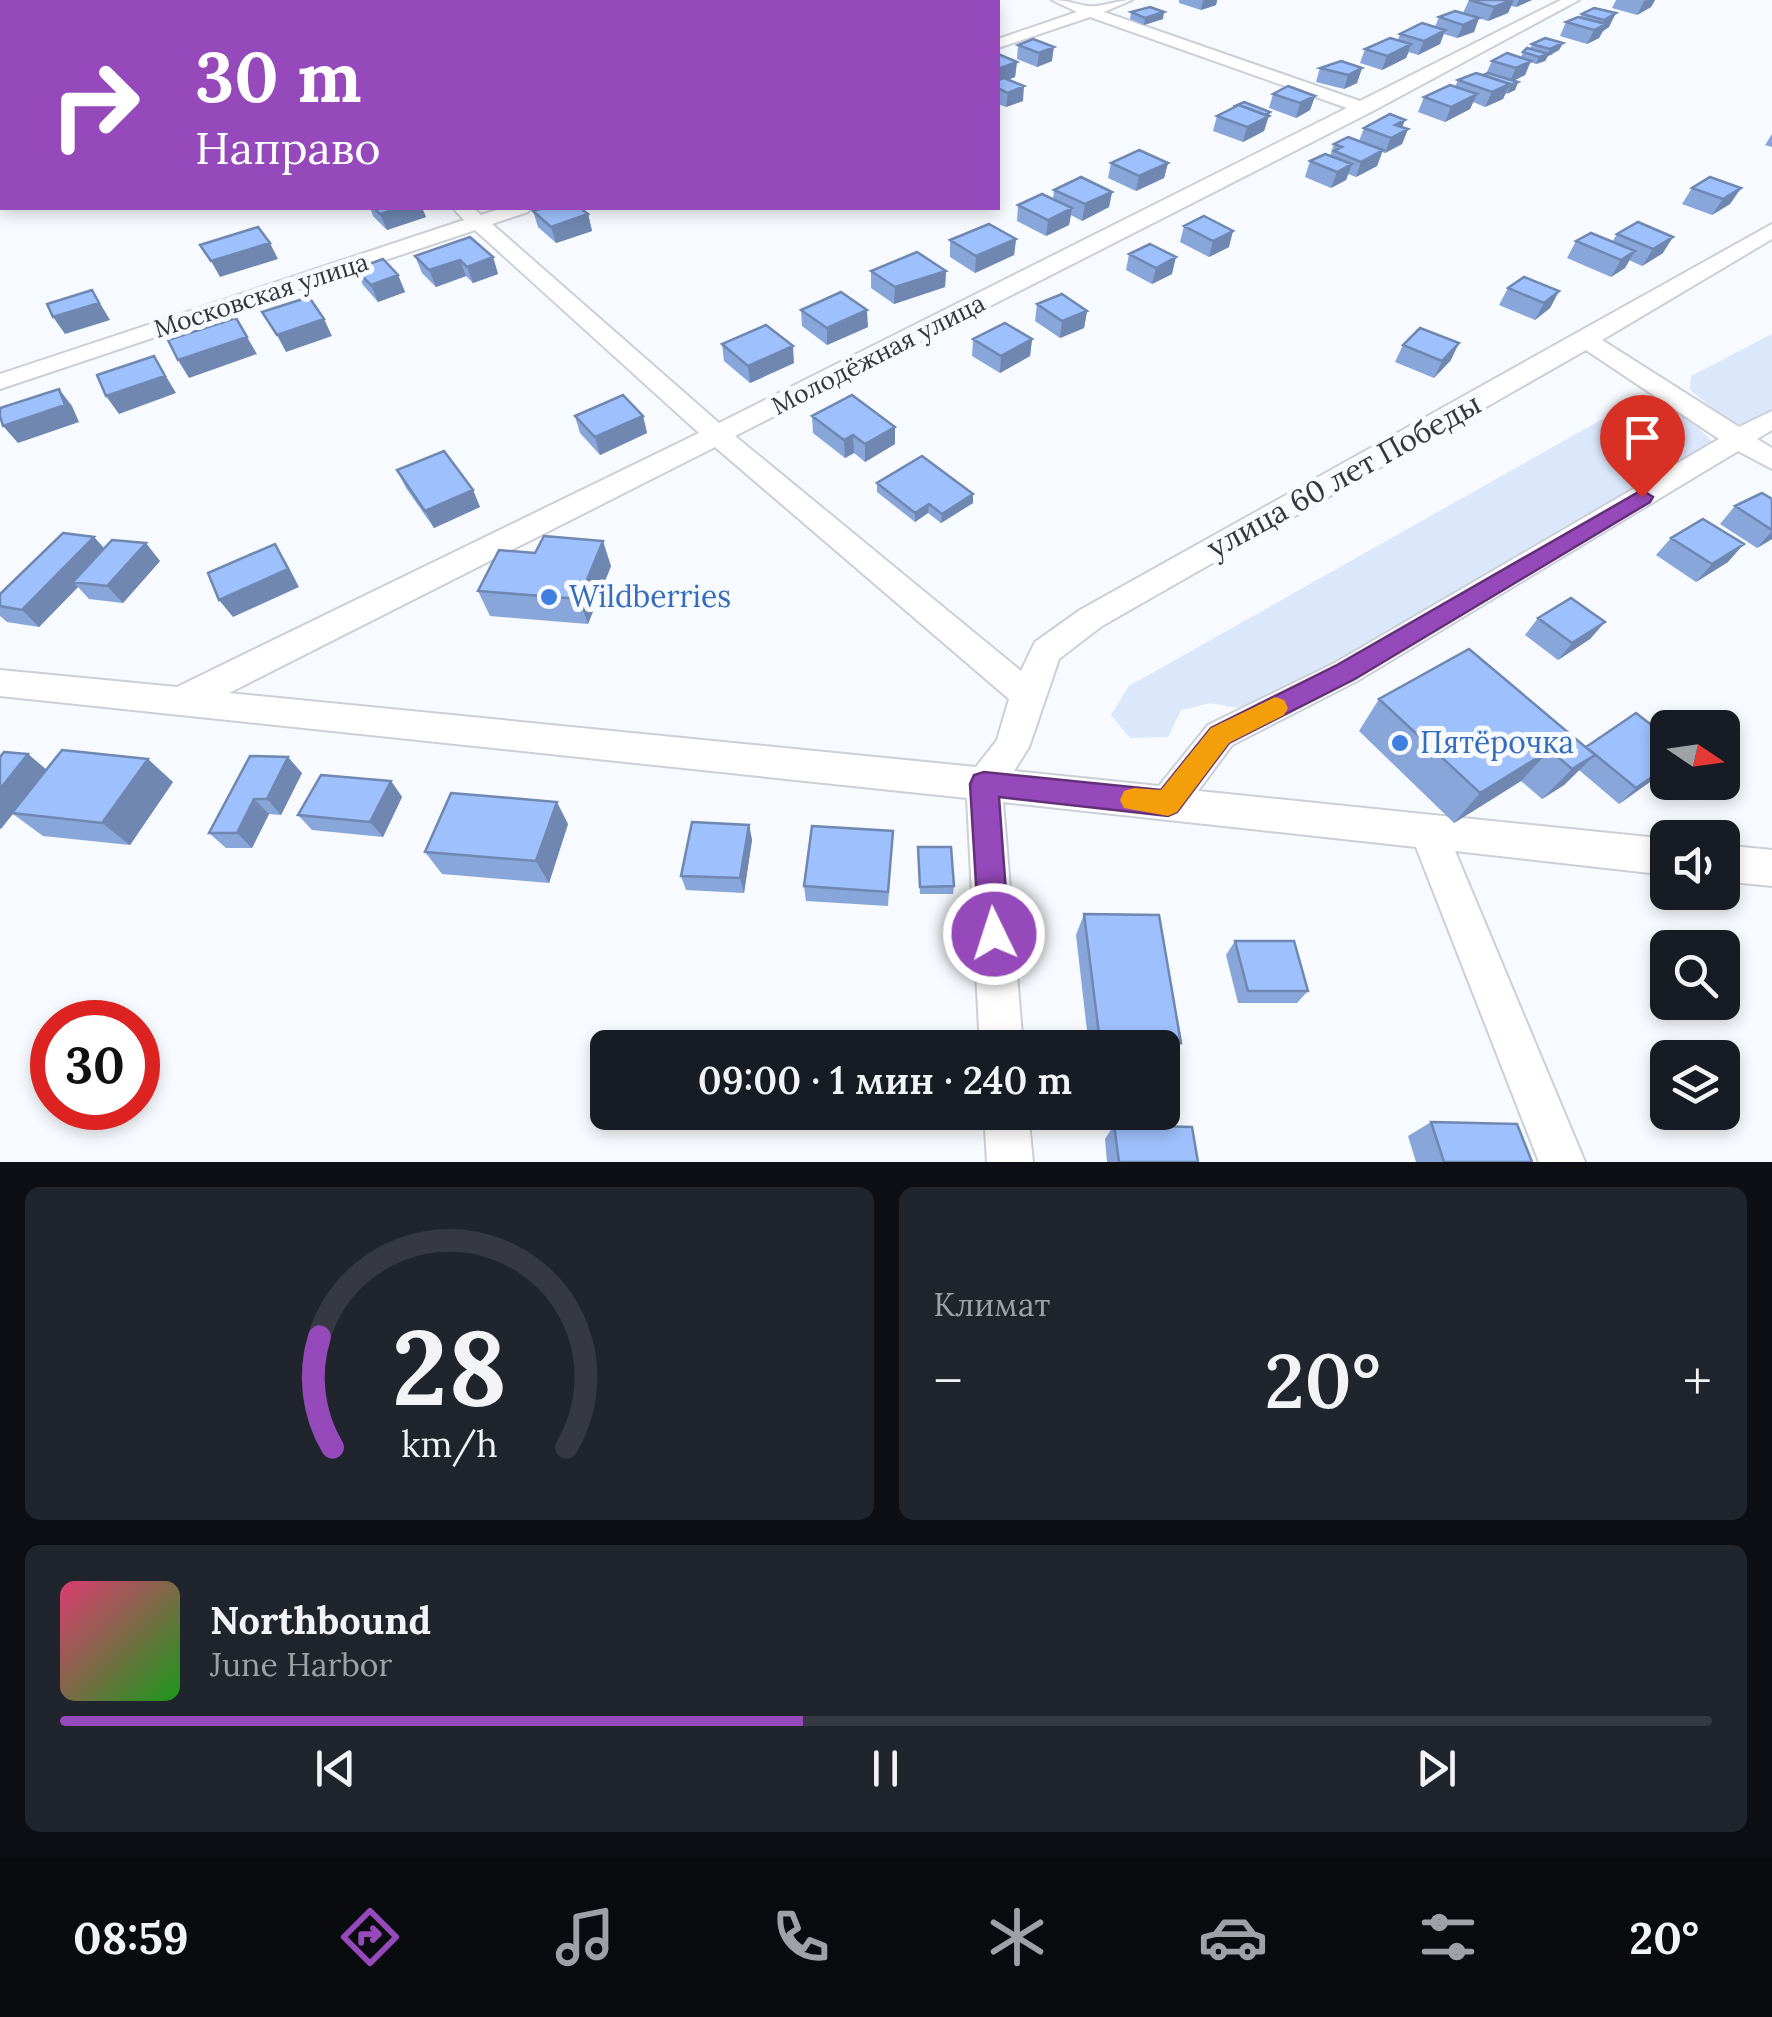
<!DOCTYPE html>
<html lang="ru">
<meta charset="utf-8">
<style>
body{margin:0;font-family:Lora,serif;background:#20242c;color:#f1f3f6;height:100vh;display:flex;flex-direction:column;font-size:38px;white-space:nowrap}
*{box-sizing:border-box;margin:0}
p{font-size:32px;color:#9ea1a6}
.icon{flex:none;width:55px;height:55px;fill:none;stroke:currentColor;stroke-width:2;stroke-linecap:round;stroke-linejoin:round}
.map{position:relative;height:1162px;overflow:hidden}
.sheet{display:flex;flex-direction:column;gap:25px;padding:25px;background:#0d0f14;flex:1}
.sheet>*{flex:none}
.hud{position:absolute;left:0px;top:0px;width:1000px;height:210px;box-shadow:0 5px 15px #0003;background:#9649ba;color:#fff;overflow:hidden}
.needle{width:65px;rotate:103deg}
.tools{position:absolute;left:1650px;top:710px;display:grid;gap:20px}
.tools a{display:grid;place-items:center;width:90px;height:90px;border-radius:15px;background:#171b24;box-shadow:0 5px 15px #0003;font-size:50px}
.speed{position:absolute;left:30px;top:1000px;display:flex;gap:20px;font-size:50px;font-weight:700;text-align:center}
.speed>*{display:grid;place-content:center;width:130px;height:130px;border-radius:50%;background:#171b24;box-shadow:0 5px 15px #0003;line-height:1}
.speed .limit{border:15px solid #d22;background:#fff;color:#111}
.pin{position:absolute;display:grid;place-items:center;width:85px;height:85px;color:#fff;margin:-102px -42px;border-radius:50% 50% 50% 0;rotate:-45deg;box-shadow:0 0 10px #0007}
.pin .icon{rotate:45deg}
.me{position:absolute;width:110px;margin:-55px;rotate:356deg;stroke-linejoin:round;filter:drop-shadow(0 0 8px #0008)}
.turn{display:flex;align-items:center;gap:35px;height:210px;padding:0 30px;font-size:45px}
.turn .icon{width:130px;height:130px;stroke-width:2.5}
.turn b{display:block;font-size:70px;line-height:85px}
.big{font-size:75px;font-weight:600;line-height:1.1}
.sheet .card{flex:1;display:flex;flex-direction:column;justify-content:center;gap:15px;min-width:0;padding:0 35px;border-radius:15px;background:#20242c}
.sheet .dial{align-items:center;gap:0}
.dial svg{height:260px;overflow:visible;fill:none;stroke:#363941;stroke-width:7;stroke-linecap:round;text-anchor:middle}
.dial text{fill:#f1f3f6;stroke:none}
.song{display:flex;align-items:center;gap:30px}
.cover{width:120px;height:120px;border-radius:15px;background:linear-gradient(135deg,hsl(340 70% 55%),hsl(120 70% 35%))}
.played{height:10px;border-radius:5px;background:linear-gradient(90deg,#9649ba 45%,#363941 45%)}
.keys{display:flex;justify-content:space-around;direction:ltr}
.heat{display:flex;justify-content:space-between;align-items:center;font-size:55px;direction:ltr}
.sheet .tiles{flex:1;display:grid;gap:25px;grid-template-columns:1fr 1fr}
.card:last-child{grid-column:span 2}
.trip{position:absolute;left:590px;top:1030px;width:590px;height:100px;border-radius:15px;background:#171b24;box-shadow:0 5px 15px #0003;font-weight:600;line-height:100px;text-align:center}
.tabs{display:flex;height:160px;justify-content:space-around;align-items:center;background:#090b0e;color:#9ea1a6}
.tabs .icon{width:70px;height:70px}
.tabs .on{color:#9649ba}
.tabs b{font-size:45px;color:#f1f3f6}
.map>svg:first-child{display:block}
.green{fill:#dbe7fb}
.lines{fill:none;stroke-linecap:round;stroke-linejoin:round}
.street-casing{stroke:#cbcfd6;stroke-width:4}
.primary-casing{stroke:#a98f2b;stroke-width:4}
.street{fill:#fff;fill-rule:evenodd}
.primary{fill:#f1d97c;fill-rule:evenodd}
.wall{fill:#88a6da}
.shaded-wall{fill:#6f87b1}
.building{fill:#9ec1fd;stroke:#6f87b1;stroke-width:2.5}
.route{fill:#9649ba;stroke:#622f79;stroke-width:2.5}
.slow{fill:#f59e0b}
.shop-dot{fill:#3f7fe0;stroke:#f7fafe;stroke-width:4}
.labels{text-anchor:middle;stroke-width:10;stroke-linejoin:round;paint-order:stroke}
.far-street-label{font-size:25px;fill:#343639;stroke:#f7fafe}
.street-label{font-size:30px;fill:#343639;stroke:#f7fafe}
.shop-label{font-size:30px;fill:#366cbe;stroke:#f7fafe;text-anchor:start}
</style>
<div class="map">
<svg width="1772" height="1162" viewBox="0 0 1772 1162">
<rect width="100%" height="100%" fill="#f7fafe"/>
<path class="green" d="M1772 334V409L1744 426 1725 418 1690 390 1691 376Z
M1631 403C1673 403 1683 414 1713 442L1255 711 1210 703 1181 710 1168 737 1130 738 1111 715 1129 686Z"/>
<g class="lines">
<g class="street-casing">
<path id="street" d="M1052 0C1066 0 1075 4 1088 6 1100 8 1118 0 1132 0L1104 12 1360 101 1561 0H1579L1371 112 735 436 1021 671 1035 642 1080 610 1772 224V239L1602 340 1739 427 1772 411V430L1757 439 1772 448V469L1738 451 1357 681 1232 745 1198 791 1668 839V875L1455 851 1585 1162H1539L1416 847 1003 802 1023 1048H980L967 798 0 696V670L177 687 699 433 475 230 0 389V374L464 220 453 208H473L481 215 503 208H530L528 212 492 224 719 423 1347 108 1090 17 998 48V39L1077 12ZM1586 350 1719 439 1335 663 1208 725 1159 786 1014 771 1029 747 1059 659 1102 626ZM715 447 1009 699 997 740 976 767 229 693Z
M0 161 2 162V173H0Z
M1722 845 1772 850V886L1722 881Z
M984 1112H1028L1033 1162H987Z"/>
</g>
<g class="primary-casing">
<path id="primary" d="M0 80H2V96H0Z"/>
</g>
<use href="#street" class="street"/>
<use href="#primary" class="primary"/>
</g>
<path class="wall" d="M1179 0H1217L1216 5 1201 10 1179 3Z
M1469 0H1532L1516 7 1511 6 1508 13 1488 21 1475 17 1479 18 1474 32 1457 38 1444 34 1440 44 1418 55 1409 52 1406 58 1382 70 1360 63 1365 49 1398 40 1400 34 1435 27 1439 17 1463 13Z
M1616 0H1655L1651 7 1637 15 1612 8Z
M1594 8 1609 27 1603 31 1599 38 1587 44 1560 36 1566 22 1580 17 1582 14Z
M1131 12 1163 19 1144 25 1130 19Z
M1033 39 1052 61 1037 67 1017 59 1018 45Z
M1563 43 1559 50 1548 56 1545 61 1536 64 1530 62 1525 75 1513 81 1518 82 1515 90 1505 94 1503 99 1485 107 1473 102 1470 109 1445 122 1418 112 1424 97 1455 87 1458 80 1486 74 1492 61 1521 57 1523 52 1530 49 1532 44Z
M998 54 1017 62 1015 77 1008 80 1023 101 1006 107 998 104Z
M1320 68H1362L1357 83 1344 89 1316 82Z
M1273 94 1315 96 1310 110 1296 118 1269 108Z
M1270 112 1264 131 1243 142 1213 131 1217 116Z
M1402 127 1408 129 1402 144 1385 153 1382 152 1377 166 1356 177 1348 174 1346 180 1331 188 1305 177 1310 161 1330 156 1334 144 1359 141 1364 128Z
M1772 134V147L1765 145Z
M1111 163H1168L1164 178 1136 191 1108 178Z
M1692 188H1741L1730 204 1712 215 1682 204Z
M1054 190 1112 192 1109 207 1082 221 1071 215 1069 225 1046 236 1017 221 1018 205 1053 199Z
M370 208H422L426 217 387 230 373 216Z
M533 211 588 214 592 231 556 243 538 227Z
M1184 226 1229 247 1209 257 1180 242Z
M1617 234 1663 253 1642 266 1629 260 1625 268 1611 277 1567 258 1576 241 1612 242Z
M1016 239 1014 255 975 273 950 257V240Z
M1129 254 1172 274 1152 284 1126 270Z
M415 256 493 257 498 274 473 283 466 276 436 287 422 273Z
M355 269 398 275 405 292 378 302 363 285Z
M871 271H946L945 287 894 304 871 288Z
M1508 288 1559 291 1550 308 1535 320 1499 305Z
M1037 304 1087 311 1084 328 1060 338 1035 321Z
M801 310 868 327 827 345 802 326Z
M973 339H1032L1030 356 1000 373 972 356Z
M722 344 794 363 750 383 724 361Z
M1403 345 1451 360 1434 378 1395 362Z
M575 416H643L647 433 600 455 580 433Z
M812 416 895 427V444L865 462 854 453 845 458 813 433Z
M397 470 473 490 480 507 434 528 406 488Z
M877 483 973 503 941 523 928 513 915 522 877 492Z
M1772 499V539L1757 548 1720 524 1735 506Z
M94 537 104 548 160 561 123 603 89 599 78 587 39 627 7 622 0 616V594Z
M1671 538 1728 562 1696 582 1656 555Z
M611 566 588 624 490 616 478 591Z
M1538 618 1605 622 1590 639 1558 660 1525 635Z
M1379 699 1586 747 1668 738V769L1619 804 1579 770 1564 785 1542 799 1521 781 1454 823 1359 731Z
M250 756 302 773 281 815 269 814 252 848H226L209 833Z
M0 757 46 769 173 782 130 845 43 836 13 814 0 829Z
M391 781 402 797 383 837 312 830 298 815Z
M568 824 549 883 442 874 425 852Z
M749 825 752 840 744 893 686 890 681 876Z
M893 831 888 906 806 901 804 886Z
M918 855 954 886 953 894H920Z
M1084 914 1181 1043 1169 1060H1162V1048H1089L1076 935Z
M1235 941 1308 991 1297 1003H1238L1226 955Z
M1431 1122 1532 1162H1416L1408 1136Z
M1114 1125 1198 1162H1107L1105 1139Z"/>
<path class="shaded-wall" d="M1203 0H1217L1216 5 1201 10Z
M1514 0 1508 13 1488 21 1494 7Z
M1519 0H1532L1516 7Z
M1647 0H1655L1651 7 1637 15 1644 1Z
M1164 12 1163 19 1144 25 1145 18Z
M1616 13 1609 27 1603 31 1599 38 1587 44 1594 30 1601 27 1604 20Z
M1479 18 1474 32 1457 38 1463 25Z
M1445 30 1440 44 1418 55 1424 41Z
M1563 43 1559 50 1548 56 1545 61 1536 64 1539 57 1547 55 1550 49Z
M1411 44 1406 58 1382 70 1387 56Z
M1054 47 1052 61 1037 67 1039 53Z
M1531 61 1525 75 1509 83 1516 68Z
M1017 62 1015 77 998 83V69Z
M1362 68 1357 83 1344 89 1348 75Z
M1518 82 1515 90 1507 94 1510 87Z
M1510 84 1503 99 1485 107 1492 92Z
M1024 86 1023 101 1006 107 1008 93Z
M1477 94 1470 109 1445 122 1451 107Z
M1315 96 1310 110 1296 118 1300 103Z
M1270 112 1264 131 1243 142 1247 127 1259 117Z
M1405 120 1400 133 1408 129 1402 144 1385 153 1395 125Z
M1383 150 1377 166 1356 177 1361 162Z
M1168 163 1164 178 1136 191 1139 176Z
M1352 164 1346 180 1331 188 1337 172Z
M1741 188 1730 204 1712 215 1723 199Z
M1112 192 1109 207 1082 221 1085 204Z
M399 208H422L426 217 387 230 380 214Z
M1072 208 1069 225 1046 236 1048 220Z
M588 214 592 231 556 243 551 227Z
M1233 231 1229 247 1209 257 1213 241Z
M1673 237 1663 253 1642 266 1653 249Z
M1016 239 1014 255 975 273 976 256Z
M270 243 278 259 220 277 211 261Z
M1635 251 1625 268 1611 277 1621 260Z
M493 257 498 274 473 283 467 267Z
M1176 257 1172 274 1152 284 1156 268Z
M460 260 466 276 436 287 429 270Z
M946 271 945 287 894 304 895 287Z
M398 275 405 292 378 302 371 285Z
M92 290 110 320 65 334 53 317Z
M1559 291 1550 308 1535 320 1544 303Z
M867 310 868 327 827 345V328Z
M1087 311 1084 328 1060 338 1062 321Z
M324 319 332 336 286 352 277 335Z
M247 337 257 354 189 378 178 360Z
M1032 339 1030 356 1000 373 1001 356Z
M1459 343 1451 360 1434 378 1442 361Z
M793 346 794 363 750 383 748 366Z
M154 356 176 393 119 414 106 396Z
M59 389 72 406 79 422 18 443 3 426Z
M643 416 647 433 600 455 595 437Z
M895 427V444L865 462V444Z
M853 435 854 453 845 458 844 440Z
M473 490 480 507 434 528 425 511Z
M973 494V503L941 523 942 514Z
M929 504 928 513 915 522V513Z
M1772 531V539L1757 548Z
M94 537 109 554 73 582 78 587 39 627 22 610Z
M603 541 611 566 588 624 579 599Z
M146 543 160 561 123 603 107 586Z
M275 544 286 562 299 587 233 617 219 600Z
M1744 544 1728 562 1696 582 1712 564Z
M1605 622 1590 639 1558 660 1572 643Z
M1550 750 1521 781 1454 823 1480 793Z
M28 754 47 770 1 829 0 828V789Z
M1595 755 1564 785 1542 799 1572 769Z
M288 757 302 773 281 815 267 799Z
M148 759 173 782 130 845 102 823Z
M1668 766V769L1619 804 1636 788Z
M391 781 402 797 383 837 370 822Z
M254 799 269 814 252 848 237 833Z
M557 802 568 824 549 883 536 861Z
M749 825 752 840 744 893 740 878Z"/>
<path class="building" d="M1469 0H1512L1494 7Z
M1150 7 1164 12 1145 18 1131 12Z
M1594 8 1616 13 1604 20 1582 14Z
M1455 11 1479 18 1463 25 1439 17Z
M1578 17 1606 24 1594 30 1566 22Z
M1422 23 1445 30 1424 41 1400 34Z
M1390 38 1411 44 1387 56 1365 49Z
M1545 38 1563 43 1550 49 1532 44Z
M1033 39 1054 47 1039 53 1018 45Z
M1527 48 1549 54 1539 57 1523 52Z
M1507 53 1531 61 1516 68 1492 61Z
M998 54 1017 62 998 69Z
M1341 61 1362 68 1348 75 1320 68Z
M1476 73 1510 84 1492 92 1458 80Z
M1488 73 1518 82 1509 86 1510 84 1483 75Z
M1004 78 1024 86 1008 93 998 88V80Z
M1450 85 1477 94 1451 107 1424 97Z
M1288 86 1315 96 1300 103 1273 94Z
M1244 102 1270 112 1265 115 1239 105 1233 107Z
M1239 105 1269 116 1247 127 1217 116Z
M1390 114 1405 120 1395 125 1408 129 1391 138 1364 128Z
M1348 137 1383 150 1361 162 1334 151 1342 147 1334 144Z
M1139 150 1168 163 1139 176 1111 163Z
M1325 154 1352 164 1337 172 1310 161Z
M1081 177 1112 192 1085 204 1054 190Z
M1710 177 1741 188 1723 199 1692 188Z
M1042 194 1072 208 1048 220 1018 205Z
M374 208H399L380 214Z
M544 208H580L588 214 551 227 533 211Z
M1204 216 1233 231 1213 241 1184 226Z
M1638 222 1673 237 1653 249 1617 234Z
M989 224 1016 239 976 256 950 240Z
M258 227 270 243 211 261 200 245Z
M1591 233 1635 251 1621 260 1576 241Z
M470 237 493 257 467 267 460 260 429 270 415 256Z
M1150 244 1176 257 1156 268 1129 254Z
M917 252 946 271 895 287 871 271Z
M383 259 398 275 371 285 355 269Z
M1524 277 1559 291 1544 303 1508 288Z
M92 290 99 303 53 317 47 304Z
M841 292 867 310 827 328 801 310Z
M1062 294 1087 311 1062 321 1037 304Z
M309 297 324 319 277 335 262 312Z
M236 318 247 337 178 360 168 340Z
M1005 323 1032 339 1001 356 973 339Z
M766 325 793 346 748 366 722 344Z
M1420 328 1459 343 1442 361 1403 345Z
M154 356 165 376 106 396 97 375Z
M59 389 65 405 3 426 0 416V408Z
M623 395 643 416 595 437 575 416Z
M852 395 895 427 865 444 853 435 844 440 812 416Z
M444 451 473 490 425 511 397 470Z
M922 456 973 494 942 514 929 504 915 513 877 483Z
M1762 493 1772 499V530L1735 506Z
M1703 519 1744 544 1712 564 1671 538Z
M63 533 94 537 22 610 0 606V594Z
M544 536 603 541 579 599 478 591 499 550 535 553Z
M112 540 146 543 107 586 73 582Z
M275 544 288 569 219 600 208 573Z
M1571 598 1605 622 1572 643 1538 618Z
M1469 649 1595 755 1572 769 1550 750 1480 793 1379 699Z
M1636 713 1668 738V766L1636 788 1586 747Z
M62 750 148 759 102 823 12 813Z
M4 752 28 754 0 789V757Z
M250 756 288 757 267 799H254L237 833H209Z
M321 775 391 781 370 822 298 815Z
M451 793 557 802 536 861 425 852Z
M692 822 749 825 740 878 681 876Z
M812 826 893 831 888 892 804 886Z
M918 847H951L954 886 920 887Z
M1084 914 1159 915 1181 1043 1100 1042Z
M1235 941H1294L1308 991H1248Z
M1431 1122 1517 1124 1532 1162H1444Z
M1114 1125 1192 1127 1198 1162H1119Z"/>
<path class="route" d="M1642 490 1653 497 1650 502 1355 679 1229 743 1177 812 1168 816 999 797 1009 934 1005 945 994 949 984 945 979 934 970 784 974 775 984 772 1161 790 1211 728 1337 665Z"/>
<path class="slow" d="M1275 697 1284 700 1288 708 1284 715 1229 743 1177 812 1168 816 1124 808 1120 800 1124 791 1134 788 1161 790 1211 728Z"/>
<g class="shop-dot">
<circle cx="549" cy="597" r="10"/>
<circle cx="1400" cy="743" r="10"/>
</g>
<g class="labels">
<g class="far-street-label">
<text transform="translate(261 295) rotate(-18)" y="9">Московская улица</text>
<text transform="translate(878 354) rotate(-27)" y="9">Молодёжная улица</text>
</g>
<g class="street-label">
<text transform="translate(1344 476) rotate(-29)" y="10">улица 60 лет Победы</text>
</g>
<g class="shop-label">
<text x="569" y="607">Wildberries</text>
<text x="1420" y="753">Пятёрочка</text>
</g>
</g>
</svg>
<div class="tools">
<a><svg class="needle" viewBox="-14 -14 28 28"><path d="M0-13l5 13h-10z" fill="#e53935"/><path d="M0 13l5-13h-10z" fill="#9ea1a6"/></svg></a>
<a><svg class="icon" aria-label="sound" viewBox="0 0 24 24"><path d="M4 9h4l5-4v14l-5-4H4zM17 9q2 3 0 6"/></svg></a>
<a><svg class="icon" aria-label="search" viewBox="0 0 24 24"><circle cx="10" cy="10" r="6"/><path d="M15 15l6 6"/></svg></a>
<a><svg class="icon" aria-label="layers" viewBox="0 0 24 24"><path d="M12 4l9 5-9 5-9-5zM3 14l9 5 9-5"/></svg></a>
</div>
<div class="speed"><div class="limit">30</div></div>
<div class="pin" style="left:1642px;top:497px;background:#d93025"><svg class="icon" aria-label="arrive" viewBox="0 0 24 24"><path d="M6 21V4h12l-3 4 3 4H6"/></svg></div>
<svg class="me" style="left:994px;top:934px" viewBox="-20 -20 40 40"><circle r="17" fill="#9649ba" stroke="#fff" stroke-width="3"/><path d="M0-11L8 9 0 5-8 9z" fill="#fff"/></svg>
<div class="trip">09:00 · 1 мин · 240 m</div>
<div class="hud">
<div class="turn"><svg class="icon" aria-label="right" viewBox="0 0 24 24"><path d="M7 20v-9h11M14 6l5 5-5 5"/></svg><div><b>30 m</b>Направо</div></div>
</div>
</div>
<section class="sheet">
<div class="tiles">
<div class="card dial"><svg viewBox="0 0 100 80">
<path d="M14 69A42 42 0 1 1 86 69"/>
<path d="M14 69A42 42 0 0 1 10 35" stroke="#9649ba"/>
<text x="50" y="56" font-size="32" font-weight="700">28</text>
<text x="50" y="72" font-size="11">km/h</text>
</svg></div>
<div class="card"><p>Климат</p>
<div class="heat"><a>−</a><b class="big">20°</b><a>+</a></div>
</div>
<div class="card">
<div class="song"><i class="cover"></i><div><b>Northbound</b><p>June Harbor</p></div></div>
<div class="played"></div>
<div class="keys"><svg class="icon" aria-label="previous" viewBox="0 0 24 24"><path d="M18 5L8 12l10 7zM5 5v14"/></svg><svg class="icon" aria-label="pause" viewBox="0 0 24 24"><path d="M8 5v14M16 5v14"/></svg><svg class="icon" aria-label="next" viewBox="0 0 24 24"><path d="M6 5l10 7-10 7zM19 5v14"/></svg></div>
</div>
</div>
</section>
<nav class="tabs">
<b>08:59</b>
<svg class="icon on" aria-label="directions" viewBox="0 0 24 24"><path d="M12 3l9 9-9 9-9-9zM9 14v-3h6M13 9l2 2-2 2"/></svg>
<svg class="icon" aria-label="music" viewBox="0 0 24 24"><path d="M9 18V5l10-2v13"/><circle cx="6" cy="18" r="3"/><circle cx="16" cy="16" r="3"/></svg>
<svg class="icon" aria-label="phone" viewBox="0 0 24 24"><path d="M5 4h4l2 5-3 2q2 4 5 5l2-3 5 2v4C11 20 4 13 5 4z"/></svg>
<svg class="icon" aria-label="climate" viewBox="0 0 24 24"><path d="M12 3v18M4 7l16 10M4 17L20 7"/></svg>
<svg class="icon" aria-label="car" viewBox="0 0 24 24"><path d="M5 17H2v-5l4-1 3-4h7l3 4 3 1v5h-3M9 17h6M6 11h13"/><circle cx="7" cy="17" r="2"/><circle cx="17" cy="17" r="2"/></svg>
<svg class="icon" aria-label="filters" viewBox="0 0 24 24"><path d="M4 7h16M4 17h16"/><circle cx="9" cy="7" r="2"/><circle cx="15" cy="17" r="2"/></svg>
<b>20°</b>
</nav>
